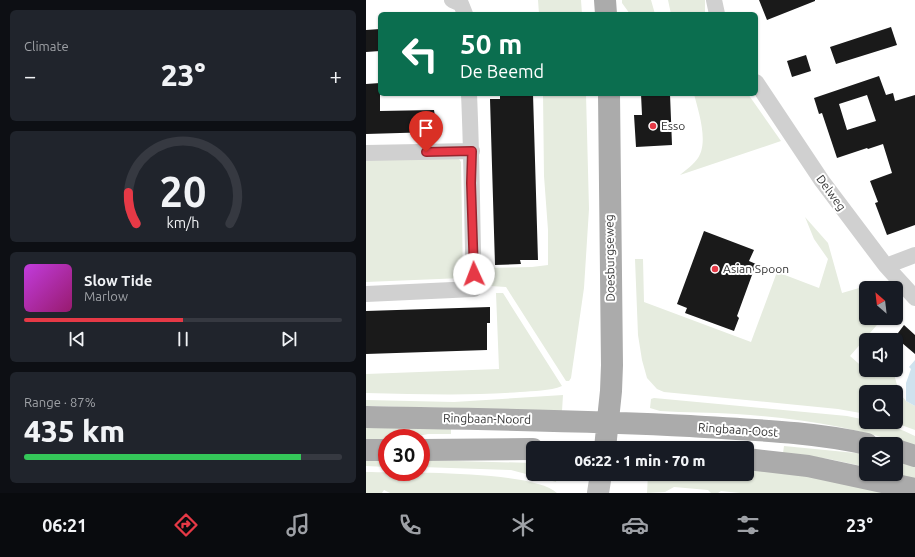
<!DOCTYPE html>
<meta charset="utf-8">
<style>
body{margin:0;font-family:Ubuntu,sans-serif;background:#20242c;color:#f1f3f6;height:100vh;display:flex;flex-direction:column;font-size:15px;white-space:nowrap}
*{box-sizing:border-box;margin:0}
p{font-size:13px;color:#9ea1a6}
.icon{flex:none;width:22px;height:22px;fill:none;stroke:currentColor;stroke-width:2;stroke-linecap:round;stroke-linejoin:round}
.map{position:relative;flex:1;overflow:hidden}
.panel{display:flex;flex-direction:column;gap:10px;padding:10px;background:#0d0f14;width:366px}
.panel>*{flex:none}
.top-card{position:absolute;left:12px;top:12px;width:380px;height:84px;border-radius:6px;box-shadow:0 1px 3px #0004;background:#0b6e4f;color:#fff;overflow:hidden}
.needle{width:26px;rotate:332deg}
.buttons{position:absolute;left:493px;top:281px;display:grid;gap:8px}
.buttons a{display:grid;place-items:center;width:44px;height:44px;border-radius:6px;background:#171b24;box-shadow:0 1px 3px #0004;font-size:20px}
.speed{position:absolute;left:12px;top:429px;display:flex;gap:8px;font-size:20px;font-weight:700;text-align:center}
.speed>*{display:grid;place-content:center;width:52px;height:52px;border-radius:50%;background:#171b24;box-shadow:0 1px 3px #0004;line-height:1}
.speed .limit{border:6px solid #d22;background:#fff;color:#111}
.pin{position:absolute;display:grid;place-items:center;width:34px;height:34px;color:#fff;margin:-41px -17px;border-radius:50% 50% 50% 0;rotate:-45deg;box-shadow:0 0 4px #0007}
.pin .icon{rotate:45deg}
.me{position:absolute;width:44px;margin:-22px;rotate:358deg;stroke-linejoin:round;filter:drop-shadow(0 0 3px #0008)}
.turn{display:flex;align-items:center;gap:14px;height:84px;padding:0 16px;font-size:18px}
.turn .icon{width:52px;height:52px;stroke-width:2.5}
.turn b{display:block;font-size:28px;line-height:34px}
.big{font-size:30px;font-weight:800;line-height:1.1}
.panel .card{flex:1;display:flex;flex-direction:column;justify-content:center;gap:6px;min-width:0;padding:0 14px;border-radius:6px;background:#20242c}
.panel .dial{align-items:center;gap:0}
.dial svg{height:104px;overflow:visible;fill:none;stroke:#363941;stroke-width:7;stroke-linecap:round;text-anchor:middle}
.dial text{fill:#f1f3f6;stroke:none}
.song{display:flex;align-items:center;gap:12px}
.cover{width:48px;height:48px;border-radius:6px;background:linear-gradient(135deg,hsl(290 70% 55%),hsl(320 70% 35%))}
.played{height:4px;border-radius:2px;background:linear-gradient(90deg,#e63946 50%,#363941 50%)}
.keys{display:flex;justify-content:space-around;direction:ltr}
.heat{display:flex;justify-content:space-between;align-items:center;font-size:22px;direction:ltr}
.charge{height:6px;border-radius:3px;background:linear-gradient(90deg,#34c759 87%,#363941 0)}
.trip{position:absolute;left:160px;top:441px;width:228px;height:40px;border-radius:6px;background:#171b24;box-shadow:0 1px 3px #0004;font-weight:800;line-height:40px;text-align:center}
.tabs{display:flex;height:64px;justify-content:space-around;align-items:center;background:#090b0e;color:#9ea1a6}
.tabs .icon{width:28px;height:28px}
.tabs .current{color:#e63946}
.tabs b{font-size:18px;color:#f1f3f6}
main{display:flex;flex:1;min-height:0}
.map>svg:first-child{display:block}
.green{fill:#e6ecdf}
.water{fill:#cfe2ee}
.building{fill:#1a1a1a;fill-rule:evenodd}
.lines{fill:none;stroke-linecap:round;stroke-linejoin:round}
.street{stroke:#d0d0d0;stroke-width:16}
.secondary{stroke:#bdbdbd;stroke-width:22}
.primary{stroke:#ababab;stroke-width:22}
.route-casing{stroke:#96252e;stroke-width:10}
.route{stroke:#e63946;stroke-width:7}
.poi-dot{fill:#e63946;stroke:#fff;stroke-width:1.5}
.labels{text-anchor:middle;stroke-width:4;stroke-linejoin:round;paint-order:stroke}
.poi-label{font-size:12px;fill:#333;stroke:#fff;text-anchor:start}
.street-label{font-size:12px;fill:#333;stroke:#fff}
</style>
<main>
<section class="panel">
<div class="card"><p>Climate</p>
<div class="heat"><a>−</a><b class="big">23°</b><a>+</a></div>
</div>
<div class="card dial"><svg viewBox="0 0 100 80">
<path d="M14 69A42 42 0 1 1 86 69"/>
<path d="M14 69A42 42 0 0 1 8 45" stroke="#e63946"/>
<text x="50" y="56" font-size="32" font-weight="700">20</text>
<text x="50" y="72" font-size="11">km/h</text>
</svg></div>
<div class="card">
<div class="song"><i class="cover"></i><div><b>Slow Tide</b><p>Marlow</p></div></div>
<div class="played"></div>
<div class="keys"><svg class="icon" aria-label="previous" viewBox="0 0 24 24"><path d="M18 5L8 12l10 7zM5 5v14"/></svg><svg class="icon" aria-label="pause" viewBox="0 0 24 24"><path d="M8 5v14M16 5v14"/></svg><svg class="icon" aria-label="next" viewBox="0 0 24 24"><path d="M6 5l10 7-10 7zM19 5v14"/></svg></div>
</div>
<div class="card"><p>Range · 87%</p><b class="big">435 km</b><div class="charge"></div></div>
</section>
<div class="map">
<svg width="549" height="493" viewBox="0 0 549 493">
<rect width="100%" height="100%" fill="#fff"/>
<path class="green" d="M172 0H215L216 14H173Z
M256 0H285L289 14H264L256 3Z
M302 0H339V14H305Z
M177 94H220L223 209 218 288 205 378 203 381H200L140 287 124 286V276L115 275V268L166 267 182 265V230L178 176Z
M328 94H382L415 141 314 175C320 170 328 164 332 158 343 142 332 110 328 94Z
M91 156 95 162 97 278 0 282V160Z
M439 217 462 243 476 293 500 286 502 288H500V318H517L484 356 500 370H527L531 385 532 396H536L540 401 549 406V430L527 422H530V392H500V414L472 409 298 392 291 389 281 378 276 360 272 335 269 259H277L278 302 385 342 411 272 453 288 462 259 448 239Z
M130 293H137L196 386C184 391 167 391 154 392 103 396 51 394 0 393V374L133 369Z
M197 395 196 411 0 406V400L88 402Z
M288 398 481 416 500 420V422C516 422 535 429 549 436V448C492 427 431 418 370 414 345 412 319 413 294 411L284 408 285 399Z
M0 426 85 428V434H62L43 438H21V441H0Z
M418 446 500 454V467L463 459 417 453Z
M0 459 21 460V467L0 466Z
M55 460 167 463V474H191L190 482 145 470 55 467Z
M530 460 549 466V480L530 474Z
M381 468 427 472 528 493H374L355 491 352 493H345L342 490 308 487 299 492 281 493 282 474H381Z
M0 472C37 473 167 470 191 493H24L18 490 16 493H0Z"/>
<path class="water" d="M549 360V406L540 401V383L545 369 543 367Z"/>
<path class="building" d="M393 0H449V1L401 20Z
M525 27 531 45 470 64 464 47Z
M14 29V51L0 52V30Z
M440 55 445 71 426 77 421 61Z
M513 76 520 95 527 93 529 101 549 95V225L521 235 509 203 512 202 504 181 526 173 517 144 502 149 501 148 471 158 456 113 453 114 448 98ZM501 95 510 121 481 130 473 104Z
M14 83V111L68 110 69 116 74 121V127L68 132 0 134V84Z
M134 94H167L172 260H154L155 264 129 265 124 99H134Z
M275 94H304L306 145 270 147 268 115H276Z
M338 231 388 250 383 261 390 264 371 316 373 318 368 331 319 313 321 308 311 304Z
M124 307V323H121V350L0 354V311Z
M538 325 549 335V354L529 337Z"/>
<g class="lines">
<path class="street" d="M86 0 95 4 99 14
M348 0 351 14
M390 82 456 181 520 266 549 298
M0 153 106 151
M520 266 549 255
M0 294 108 289C106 224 106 159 103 94"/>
<path class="secondary" d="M232 493 235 474"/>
<path class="primary" d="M239 0 240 14
M0 417C108 419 216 420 324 426 383 430 443 431 501 444
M239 448 245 391 246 365 243 94
M0 450H21
M55 450 167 449
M530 450 549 456
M381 459 442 466 549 489"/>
</g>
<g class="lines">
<g class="route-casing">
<path id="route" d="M60 152 106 151 105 183 108 274"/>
</g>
<use href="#route" class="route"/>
</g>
<g class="poi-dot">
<circle cx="287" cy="126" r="4"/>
<circle cx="349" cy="269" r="4"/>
</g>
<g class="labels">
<g class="poi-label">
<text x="295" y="130">Esso</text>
<text x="357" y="273">Asian Spoon</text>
</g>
<g class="street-label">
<text transform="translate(465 193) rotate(54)" y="4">Delweg</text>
<text transform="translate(244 258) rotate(-91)" y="4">Doesburgseweg</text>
<text transform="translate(121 419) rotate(1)" y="4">Ringbaan-Noord</text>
<text transform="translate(372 430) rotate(4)" y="4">Ringbaan-Oost</text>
</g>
</g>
</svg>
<div class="buttons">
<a><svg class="needle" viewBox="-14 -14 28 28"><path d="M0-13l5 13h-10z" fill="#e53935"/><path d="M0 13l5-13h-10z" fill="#9ea1a6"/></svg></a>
<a><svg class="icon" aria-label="sound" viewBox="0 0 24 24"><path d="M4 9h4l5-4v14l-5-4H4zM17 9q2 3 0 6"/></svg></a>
<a><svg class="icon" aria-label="search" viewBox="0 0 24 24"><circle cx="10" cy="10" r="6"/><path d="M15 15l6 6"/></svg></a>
<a><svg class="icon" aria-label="layers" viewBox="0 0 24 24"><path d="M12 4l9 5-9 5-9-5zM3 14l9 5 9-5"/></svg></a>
</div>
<div class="speed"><div class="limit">30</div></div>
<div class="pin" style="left:60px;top:152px;background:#d93025"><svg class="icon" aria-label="arrive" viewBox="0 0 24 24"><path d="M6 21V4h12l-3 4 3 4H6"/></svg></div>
<svg class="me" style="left:108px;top:274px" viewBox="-20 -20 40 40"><circle r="19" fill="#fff"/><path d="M0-13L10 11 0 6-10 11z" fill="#e63946"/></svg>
<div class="trip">06:22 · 1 min · 70 m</div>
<div class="top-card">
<div class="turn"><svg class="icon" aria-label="left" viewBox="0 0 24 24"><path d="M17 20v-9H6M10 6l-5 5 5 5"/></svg><div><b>50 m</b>De Beemd</div></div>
</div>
</div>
</main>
<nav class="tabs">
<b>06:21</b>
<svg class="icon current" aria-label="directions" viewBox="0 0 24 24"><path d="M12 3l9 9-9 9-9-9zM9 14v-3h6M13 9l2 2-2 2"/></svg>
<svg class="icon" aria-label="music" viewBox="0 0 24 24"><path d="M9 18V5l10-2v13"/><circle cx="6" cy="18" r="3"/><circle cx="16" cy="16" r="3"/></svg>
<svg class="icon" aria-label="phone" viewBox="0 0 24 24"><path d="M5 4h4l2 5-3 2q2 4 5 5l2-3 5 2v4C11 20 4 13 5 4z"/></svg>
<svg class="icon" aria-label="climate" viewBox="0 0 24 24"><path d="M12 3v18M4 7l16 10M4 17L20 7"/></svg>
<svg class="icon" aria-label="car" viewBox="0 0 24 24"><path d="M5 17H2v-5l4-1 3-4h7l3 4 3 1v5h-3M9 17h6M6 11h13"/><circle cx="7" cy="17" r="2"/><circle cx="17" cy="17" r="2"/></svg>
<svg class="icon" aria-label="filters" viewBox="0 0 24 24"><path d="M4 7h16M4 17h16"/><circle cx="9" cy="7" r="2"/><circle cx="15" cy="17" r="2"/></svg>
<b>23°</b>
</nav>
